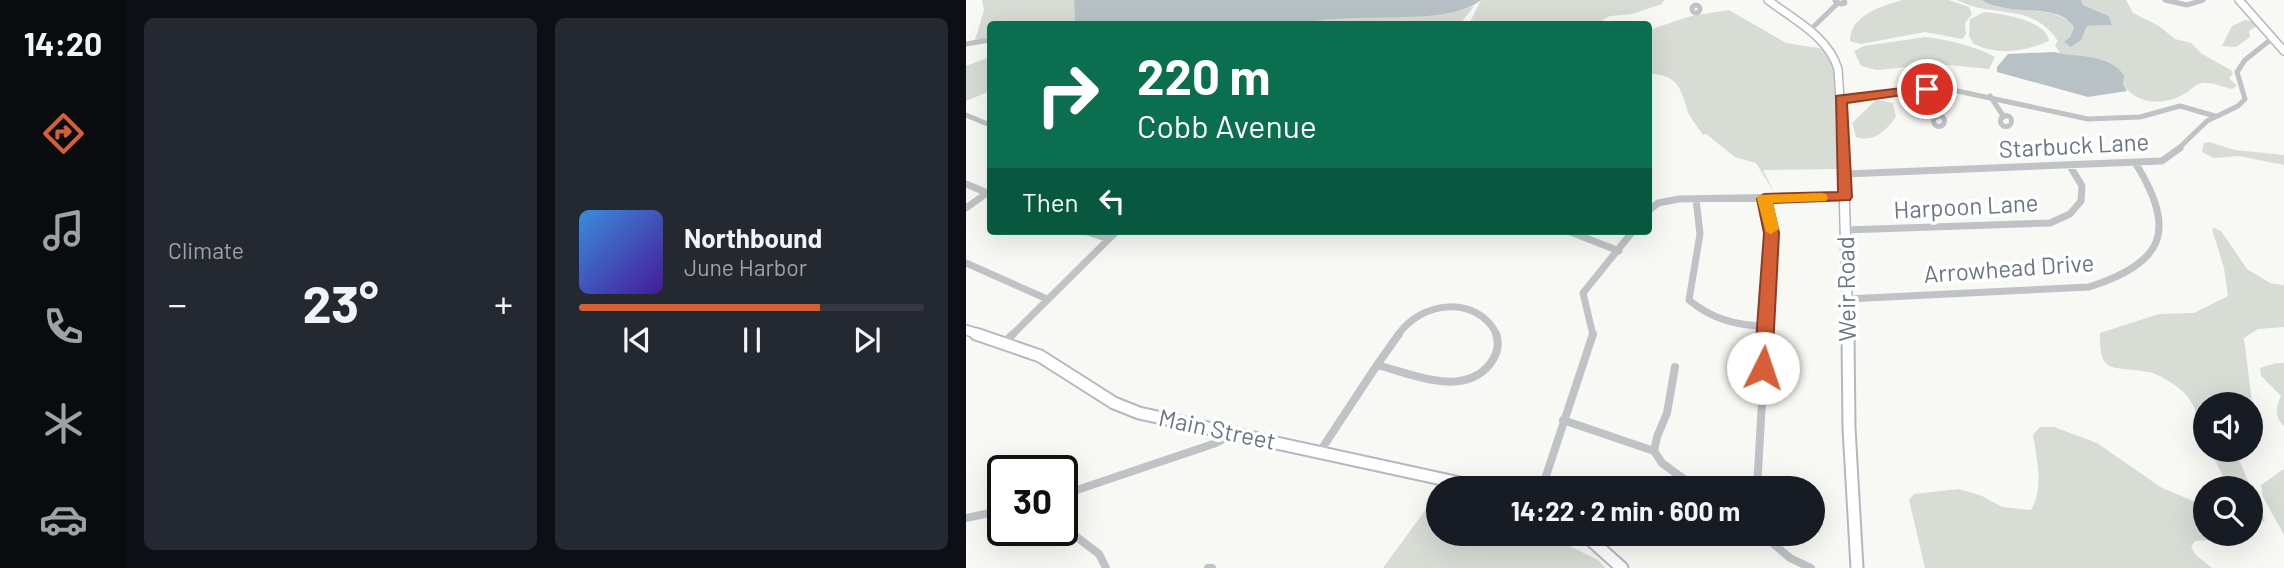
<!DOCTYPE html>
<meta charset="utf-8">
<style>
body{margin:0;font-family:Barlow,sans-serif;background:#242831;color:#f1f3f6;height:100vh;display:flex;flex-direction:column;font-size:26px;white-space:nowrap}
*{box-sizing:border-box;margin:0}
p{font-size:23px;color:#9ea1a6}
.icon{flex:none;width:38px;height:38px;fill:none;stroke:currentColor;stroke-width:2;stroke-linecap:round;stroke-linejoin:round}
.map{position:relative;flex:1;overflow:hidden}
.drawer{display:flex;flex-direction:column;gap:18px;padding:18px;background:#0d0f14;width:840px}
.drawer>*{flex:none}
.banner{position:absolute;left:21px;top:21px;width:665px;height:214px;border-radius:7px;box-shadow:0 7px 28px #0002;background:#0b6e4f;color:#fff;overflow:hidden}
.fabs{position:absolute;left:1227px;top:392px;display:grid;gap:14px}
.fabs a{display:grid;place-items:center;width:70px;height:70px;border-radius:50%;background:#171b24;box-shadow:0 7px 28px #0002;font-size:35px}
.speed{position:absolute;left:21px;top:455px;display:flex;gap:14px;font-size:35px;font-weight:700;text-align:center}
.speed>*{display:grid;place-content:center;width:91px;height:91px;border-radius:50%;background:#171b24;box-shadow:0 7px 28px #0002;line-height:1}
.speed .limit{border:4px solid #111;border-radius:10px;background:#fff;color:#111}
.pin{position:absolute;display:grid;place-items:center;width:60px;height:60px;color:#fff;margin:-30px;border:4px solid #fff;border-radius:50%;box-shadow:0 2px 7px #0007}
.me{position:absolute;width:77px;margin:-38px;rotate:4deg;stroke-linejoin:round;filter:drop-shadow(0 0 5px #0008)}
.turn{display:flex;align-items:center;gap:24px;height:147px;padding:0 35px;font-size:32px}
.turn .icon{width:91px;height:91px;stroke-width:2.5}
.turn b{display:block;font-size:49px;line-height:60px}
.then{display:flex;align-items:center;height:66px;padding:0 35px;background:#0003;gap:14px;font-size:26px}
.big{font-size:52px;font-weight:700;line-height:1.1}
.drawer .widget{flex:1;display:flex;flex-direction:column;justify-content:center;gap:10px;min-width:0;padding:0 24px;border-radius:10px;background:#242831}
.song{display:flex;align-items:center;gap:21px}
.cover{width:84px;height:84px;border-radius:10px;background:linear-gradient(135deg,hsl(210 70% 55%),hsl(260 70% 35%))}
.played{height:7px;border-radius:4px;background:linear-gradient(90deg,#d56038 70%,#363941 70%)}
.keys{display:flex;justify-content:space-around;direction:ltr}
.heat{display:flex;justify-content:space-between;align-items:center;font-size:38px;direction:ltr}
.drawer .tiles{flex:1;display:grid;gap:18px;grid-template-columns:repeat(2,1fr)}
.trip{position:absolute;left:460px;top:476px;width:399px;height:70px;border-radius:35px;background:#171b24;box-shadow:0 7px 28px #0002;font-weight:700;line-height:70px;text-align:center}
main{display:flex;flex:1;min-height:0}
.tab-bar{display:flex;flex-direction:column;width:126px;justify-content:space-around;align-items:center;background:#090b0e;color:#9ea1a6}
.tab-bar .icon{width:49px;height:49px}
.tab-bar .selected{color:#d56038}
.tab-bar b{font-size:32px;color:#f1f3f6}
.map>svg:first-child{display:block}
.green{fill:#d7dcd5}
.water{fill:#b8c2c6}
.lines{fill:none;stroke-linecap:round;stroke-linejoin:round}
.secondary-far2-casing{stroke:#b4b8bd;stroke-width:10}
.secondary-far1-casing{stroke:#b4b8bd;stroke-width:12}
.secondary-casing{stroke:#b4b8bd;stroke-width:15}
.street-far2{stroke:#bfc3c6;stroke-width:5}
.street-far1{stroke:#bfc3c6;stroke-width:7}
.street{stroke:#bfc3c6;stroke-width:8}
.secondary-far2{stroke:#fff;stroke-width:7}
.secondary-far1{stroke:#fff;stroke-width:9}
.secondary{stroke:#fff;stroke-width:11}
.route{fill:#d56038;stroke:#8a3e24;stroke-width:2}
.slow{fill:#f59e0b}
.labels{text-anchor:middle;stroke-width:7;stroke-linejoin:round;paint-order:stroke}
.street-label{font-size:24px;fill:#697784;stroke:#fff}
</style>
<main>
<nav class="tab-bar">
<b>14:20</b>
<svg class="icon selected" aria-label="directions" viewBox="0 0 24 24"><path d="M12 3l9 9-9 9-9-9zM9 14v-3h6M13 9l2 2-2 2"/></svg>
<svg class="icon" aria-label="music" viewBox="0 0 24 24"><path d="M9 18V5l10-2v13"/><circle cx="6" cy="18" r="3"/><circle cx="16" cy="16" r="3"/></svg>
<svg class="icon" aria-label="phone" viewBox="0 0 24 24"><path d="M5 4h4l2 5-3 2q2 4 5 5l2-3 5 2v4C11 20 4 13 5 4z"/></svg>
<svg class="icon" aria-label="climate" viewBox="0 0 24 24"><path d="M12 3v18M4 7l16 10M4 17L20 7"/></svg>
<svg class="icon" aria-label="car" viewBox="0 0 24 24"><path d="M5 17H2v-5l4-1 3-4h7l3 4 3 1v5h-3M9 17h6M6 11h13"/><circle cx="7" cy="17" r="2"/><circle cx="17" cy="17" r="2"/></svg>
</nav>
<section class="drawer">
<div class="tiles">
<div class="widget"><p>Climate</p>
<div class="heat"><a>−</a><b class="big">23°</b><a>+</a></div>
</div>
<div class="widget">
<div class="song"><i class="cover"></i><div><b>Northbound</b><p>June Harbor</p></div></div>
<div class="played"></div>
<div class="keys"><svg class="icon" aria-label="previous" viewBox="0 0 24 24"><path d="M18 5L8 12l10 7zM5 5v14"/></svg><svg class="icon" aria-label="pause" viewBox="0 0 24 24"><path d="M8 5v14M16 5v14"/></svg><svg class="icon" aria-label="next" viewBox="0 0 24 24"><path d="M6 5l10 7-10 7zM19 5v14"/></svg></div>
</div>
</div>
</section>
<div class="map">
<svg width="1318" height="568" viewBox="0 0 1318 568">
<rect width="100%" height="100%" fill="#f8f8f5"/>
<path class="green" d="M16 0H108L109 24H24V38L9 40 18 10Z
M515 0H698L696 4 666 14 644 16 636 20 649 24H503Z
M936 0H983L1003 7 1006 14 999 23 1000 34 996 39 959 32 895 44 884 41C884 15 916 6 936 0Z
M991 0H1017L1030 7 1086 13 1104 21 1108 27 1104 37 1114 40 1121 26 1146 25 1143 16 1117 5 1115 0H1160L1167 13 1193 26 1209 39 1225 43 1236 54 1265 70 1267 74 1263 78 1271 86 1266 89C1256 87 1241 80 1232 84 1227 86 1223 92 1218 94 1199 106 1170 105 1157 84L1112 56 1094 53 1089 45 1092 41C1066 1 1026 19 991 0Z
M508 6 494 24H338C394 9 453 25 508 6Z
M763 10 820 43 859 49 868 67 873 169 797 170 809 194 790 163 769 157 740 134 737 135C732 127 722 116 720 106 714 84 707 74 683 74V30L725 16Z
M1019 12C1037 14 1080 20 1083 41 1059 51 1032 56 1008 44L1003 36 1004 19Z
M1279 20 1286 21 1291 26 1283 31 1284 37 1270 47 1256 46 1266 26Z
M960 37C983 40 1009 46 1029 57L1023 69 972 64 911 70 895 66 888 51 898 46Z
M24 57V91L0 101V66Z
M907 99 927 103 930 117C920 130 909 143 890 137L886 123 908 102Z
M1243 142 1269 150 1318 155V165L1273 156 1248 158 1236 152 1238 143Z
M1248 228 1255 231 1281 269 1304 283 1318 285V327L1292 329 1278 338 1288 418 1285 425 1284 404H1239V438C1232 421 1230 402 1215 390 1207 383 1193 374 1182 372 1148 365 1133 377 1134 333L1193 314 1228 313 1262 296 1258 268 1246 229Z
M1310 363H1318V426C1308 416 1310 407 1315 396L1295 376 1294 368Z
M1074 427H1088L1131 443 1196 488 1239 506V534H1258L1245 540 1229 541 1225 547 1230 555 1246 568H959L943 500 948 494 993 489 1016 496 1036 507 1065 510C1078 488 1071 459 1067 435Z
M1244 450H1269L1299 521 1285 524 1284 488H1263Z
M1316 470H1318V535L1297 497 1295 485Z
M471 494 472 534H579L632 560 640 568H417Z"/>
<path class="water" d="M108 0H515C481 28 385 10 338 24H109Z
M1016 0H1115L1117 5 1143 16 1146 25 1121 26 1115 40 1105 47 1098 42 1104 37 1108 27C1092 1 1042 18 1016 0Z
M1088 52C1112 58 1142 53 1158 75L1157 84 1161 91 1122 97 1031 72V67L1042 54Z"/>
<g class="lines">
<g class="secondary-far2-casing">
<path id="secondary-far2" d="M802 0C828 20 862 36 872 69L877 149
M1273 0 1318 51"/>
</g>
<g class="secondary-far1-casing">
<path id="secondary-far1" d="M877 148 882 335
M0 330 15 335"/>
</g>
<g class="secondary-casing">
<path id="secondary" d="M10 334 74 356 148 403 173 413 517 488
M882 334 883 428 891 568
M618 534 656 568"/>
</g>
<path class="street-far2" d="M1199 0 1221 5 1237 0
M869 1 875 4 879 3 878 0
M726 9a4 4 0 1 1 8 0a4 4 0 1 1-8 0Z
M843 31 872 3
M0 44 24 40
M954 89 971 117
M1024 96 1038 117
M875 98 893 99 943 90 982 89 1122 119 1174 117 1214 106 1249 116
M0 115 24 125
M1034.5 121a5.5 5.5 0 1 1 11 0a5.5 5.5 0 1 1-11 0Z
M967.5 121a5.5 5.5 0 1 1 11 0a5.5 5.5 0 1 1-11 0Z
M1212 149 1241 121 1272 106 1279 99 1271 72 1279 60 1308 37"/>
<path class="street-far1" d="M879 174 1196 161 1214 148
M0 184 24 194
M730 199 734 234 723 300C744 318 772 326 800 326
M798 199 806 233 800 335
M0 208 24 191
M682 211 692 203 713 199 879 196
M880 230 1084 223 1104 214 1115 201 1116 186 1104 166
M119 231 143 239
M602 231 653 251
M0 263 81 299
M881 299 1123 287C1197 263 1212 232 1170 164
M46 335 151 231
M432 335C455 301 511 294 531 335
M627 335 617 293 667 231"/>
<path class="street" d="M38 343 47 334
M411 365C446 374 497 398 524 364 531 355 534 345 530 334
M411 365 433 334
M597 420 688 451 696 463 730 488
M688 451 691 437 701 413 709 367
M353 453 411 365
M576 488 627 334
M791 488 800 334
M97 494 104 532 133 554 140 568
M96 495 250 443 267 434
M0 518 37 510
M796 534 824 558 845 568
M242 568H246"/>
<use href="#secondary-far2" class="secondary-far2"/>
<use href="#secondary-far1" class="secondary-far1"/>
<use href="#secondary" class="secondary"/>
</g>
<path class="route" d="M961 85 965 86V91L881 103 886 197 884 200 806 203 813 233 806 368 803 373 797 375 791 373 788 368 798 233 791 199 798 194 872 192 870 96Z"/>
<path class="slow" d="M855 193 860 194 862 198 860 201 807 203 813 229 805 234 800 232 791 199 793 195Z"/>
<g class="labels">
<g class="street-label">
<text transform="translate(1108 146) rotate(-3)" y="8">Starbuck Lane</text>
<text transform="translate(1000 207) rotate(-3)" y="8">Harpoon Lane</text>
<text transform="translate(1043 269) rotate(-4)" y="8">Arrowhead Drive</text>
<text transform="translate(881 289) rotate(-91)" y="8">Weir Road</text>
<text transform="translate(251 430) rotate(12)" y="8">Main Street</text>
</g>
</g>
</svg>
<div class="fabs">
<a><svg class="icon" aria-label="sound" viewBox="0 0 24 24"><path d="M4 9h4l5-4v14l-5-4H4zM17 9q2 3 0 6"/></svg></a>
<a><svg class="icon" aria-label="search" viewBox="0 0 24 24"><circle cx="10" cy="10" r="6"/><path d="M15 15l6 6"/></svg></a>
</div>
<div class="speed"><div class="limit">30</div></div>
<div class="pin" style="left:961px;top:89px;background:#d93025"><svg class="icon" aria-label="arrive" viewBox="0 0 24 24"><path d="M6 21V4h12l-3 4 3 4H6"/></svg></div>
<svg class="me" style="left:797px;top:368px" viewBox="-20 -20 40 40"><circle r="19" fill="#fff"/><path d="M0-13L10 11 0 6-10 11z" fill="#d56038"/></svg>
<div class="trip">14:22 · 2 min · 600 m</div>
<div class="banner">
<div class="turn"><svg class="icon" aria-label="right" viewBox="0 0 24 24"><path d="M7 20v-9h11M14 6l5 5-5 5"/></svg><div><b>220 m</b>Cobb Avenue</div></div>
<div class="then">Then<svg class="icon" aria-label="left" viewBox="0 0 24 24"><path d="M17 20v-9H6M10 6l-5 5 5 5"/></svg></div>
</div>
</div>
</main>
